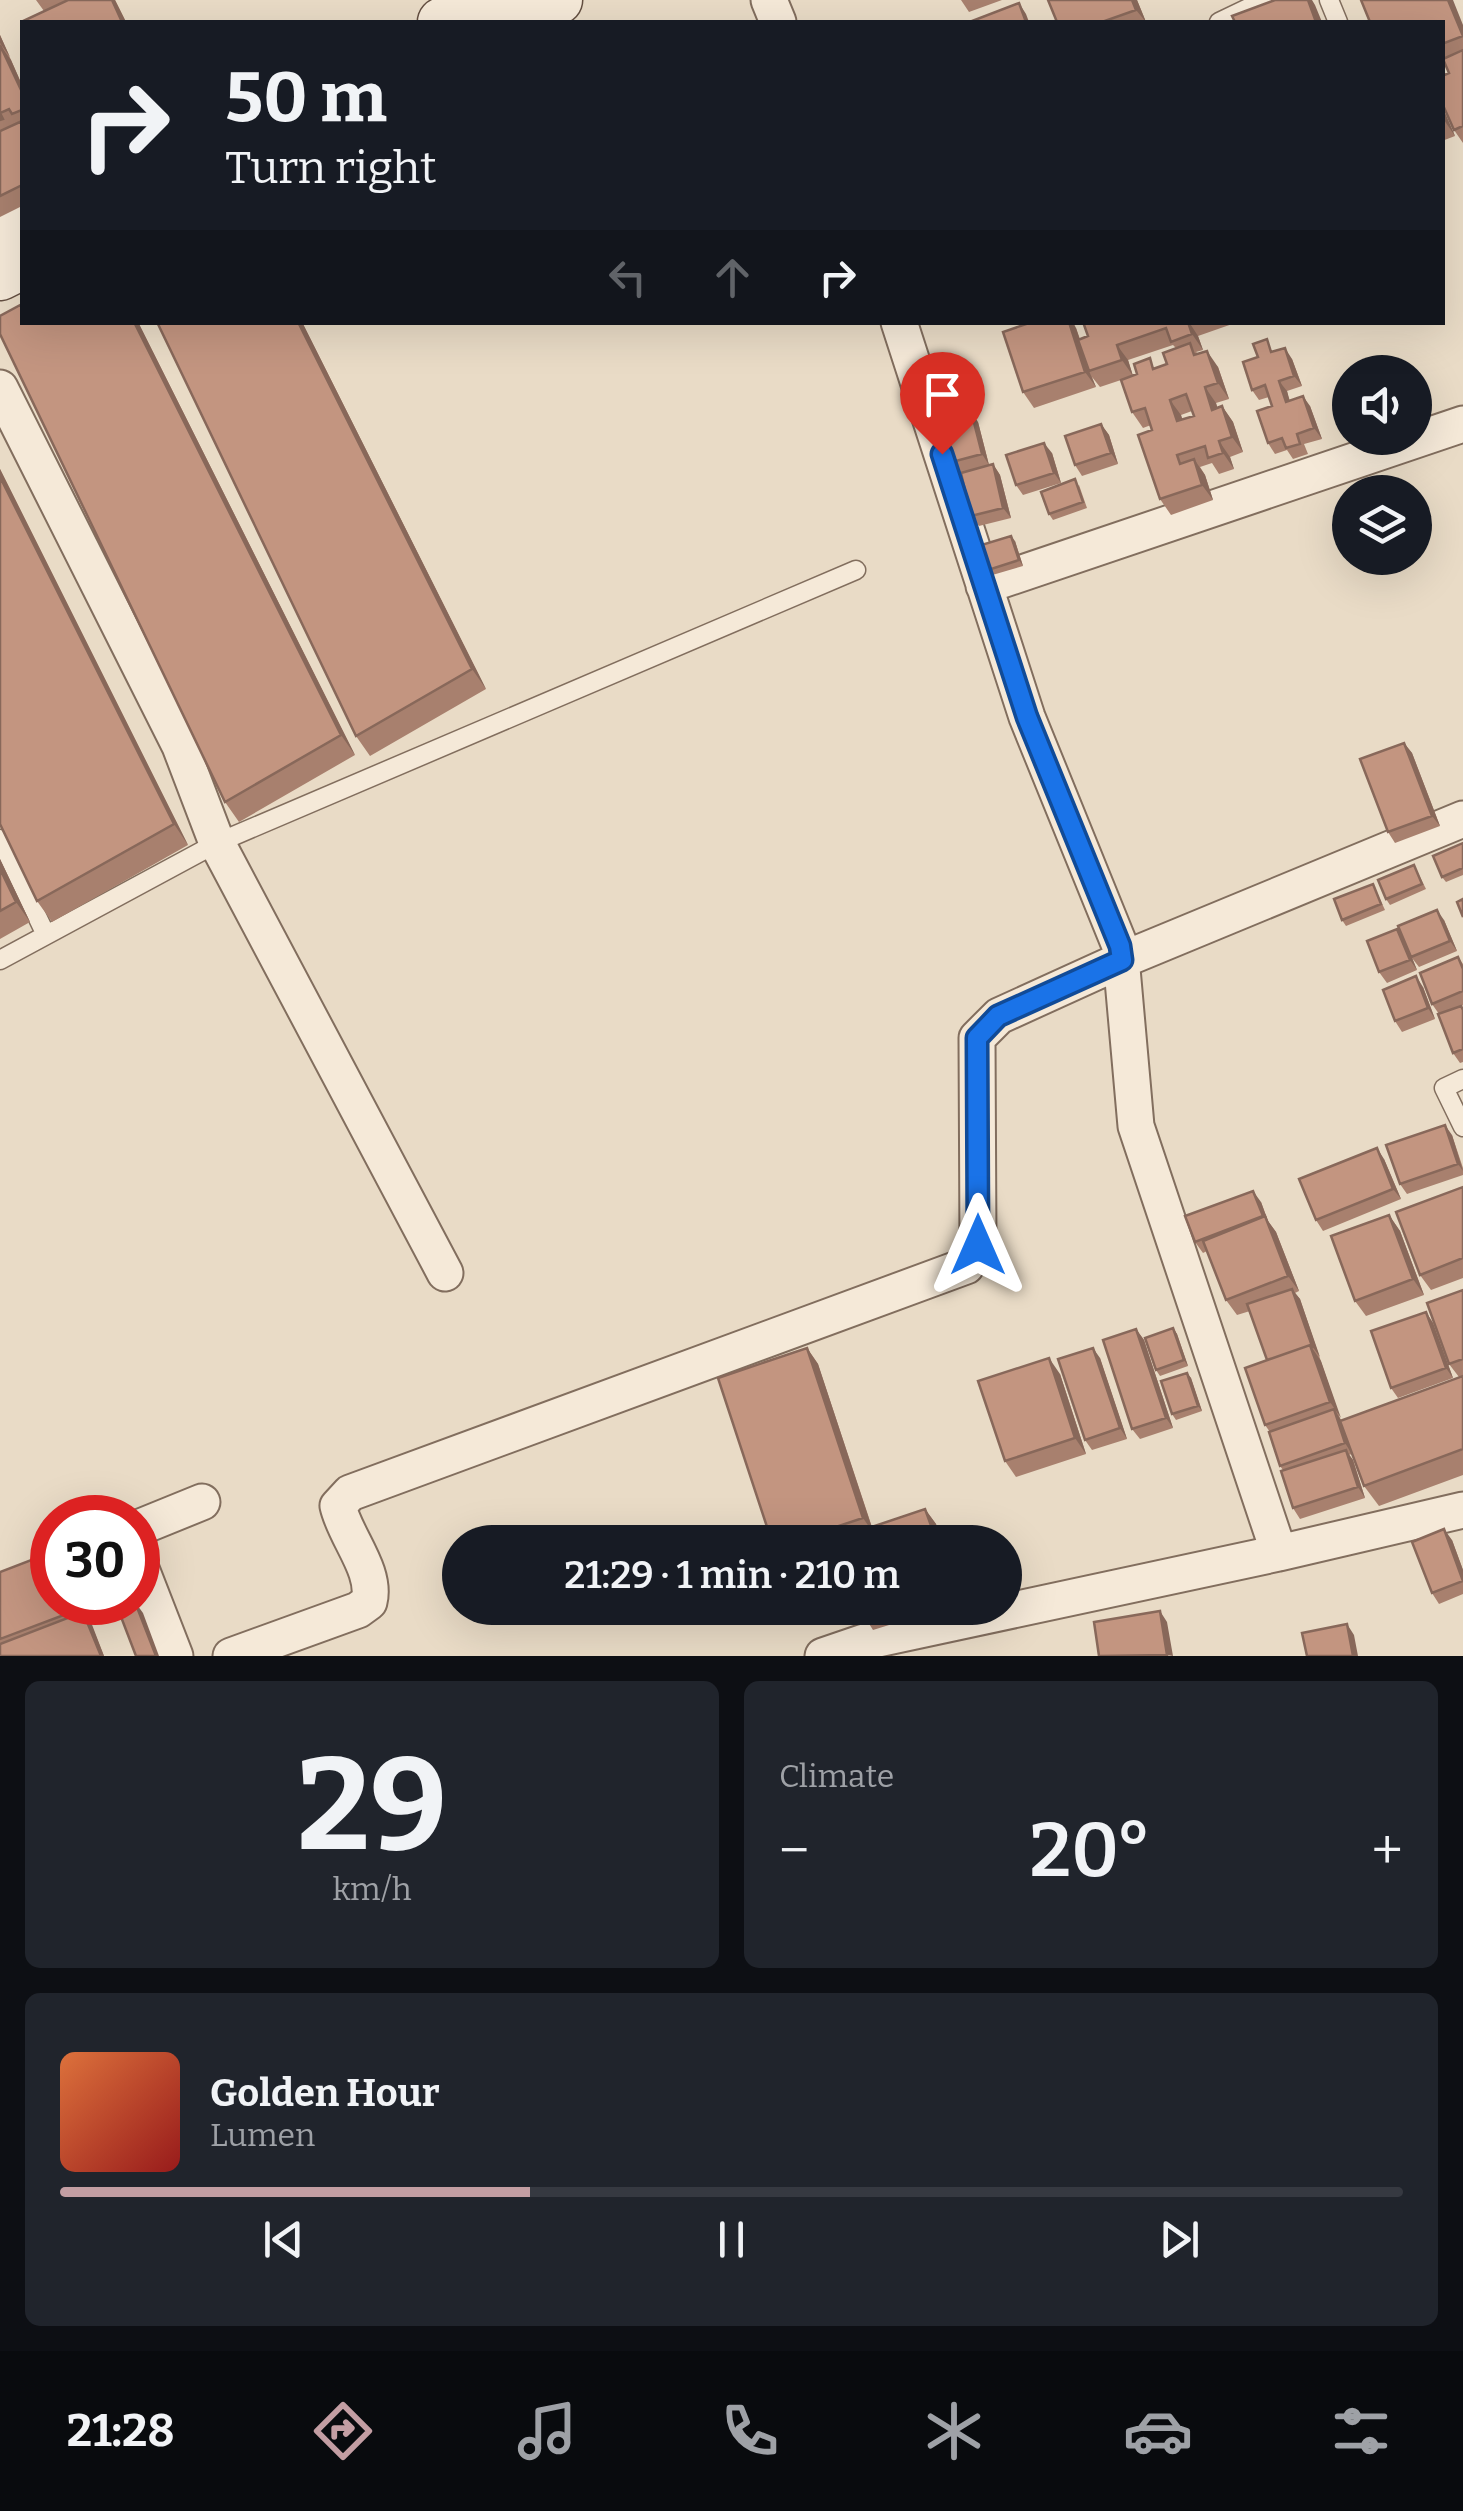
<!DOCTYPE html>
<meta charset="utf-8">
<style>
body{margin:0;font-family:Bitter,serif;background:#20242c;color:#f1f3f6;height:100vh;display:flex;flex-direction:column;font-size:38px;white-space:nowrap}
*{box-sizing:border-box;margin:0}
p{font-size:32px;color:#9ea1a6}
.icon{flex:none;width:55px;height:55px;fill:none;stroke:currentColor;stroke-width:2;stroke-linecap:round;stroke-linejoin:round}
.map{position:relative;height:1656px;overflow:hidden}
.drawer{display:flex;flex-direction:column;gap:25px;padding:25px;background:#0d0f14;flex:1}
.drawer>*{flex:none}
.top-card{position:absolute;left:20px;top:20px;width:1425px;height:305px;border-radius:0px;box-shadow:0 10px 40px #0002;background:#171b24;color:#f1f3f6;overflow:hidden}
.controls{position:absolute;left:1332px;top:355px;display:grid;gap:20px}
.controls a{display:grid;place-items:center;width:100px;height:100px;border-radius:50%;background:#171b24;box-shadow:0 10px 40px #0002;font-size:50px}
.speed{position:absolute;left:30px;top:1495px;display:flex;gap:20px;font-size:50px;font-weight:700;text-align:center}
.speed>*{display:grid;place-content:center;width:130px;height:130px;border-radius:50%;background:#171b24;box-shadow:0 10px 40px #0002;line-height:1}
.speed .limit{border:15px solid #d22;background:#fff;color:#111}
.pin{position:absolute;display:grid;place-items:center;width:85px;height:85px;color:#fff;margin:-102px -42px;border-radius:50% 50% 50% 0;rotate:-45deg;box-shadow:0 0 10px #0007}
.pin .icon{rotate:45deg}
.me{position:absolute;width:110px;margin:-55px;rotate:0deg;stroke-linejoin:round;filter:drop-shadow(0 0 8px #0008)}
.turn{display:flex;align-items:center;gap:35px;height:210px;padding:0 40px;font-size:45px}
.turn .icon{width:130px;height:130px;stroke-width:2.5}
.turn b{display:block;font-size:70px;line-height:85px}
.lanes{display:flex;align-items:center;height:95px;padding:0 40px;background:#0003;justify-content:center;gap:50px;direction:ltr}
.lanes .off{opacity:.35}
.big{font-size:75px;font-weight:600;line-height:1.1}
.drawer .widget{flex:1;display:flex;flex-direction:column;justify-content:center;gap:15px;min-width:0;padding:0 35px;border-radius:15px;background:#20242c}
.drawer .dial{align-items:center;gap:0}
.dial b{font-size:130px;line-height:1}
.song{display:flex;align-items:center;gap:30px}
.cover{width:120px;height:120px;border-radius:15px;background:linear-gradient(135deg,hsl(20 70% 55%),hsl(0 70% 35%))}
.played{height:10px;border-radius:5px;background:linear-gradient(90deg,#c39ea3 35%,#363941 35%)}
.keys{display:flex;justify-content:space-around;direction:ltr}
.heat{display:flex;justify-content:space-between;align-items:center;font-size:55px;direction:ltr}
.drawer .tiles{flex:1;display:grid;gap:25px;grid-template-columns:1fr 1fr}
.widget:last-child{grid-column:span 2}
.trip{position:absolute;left:442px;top:1525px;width:580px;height:100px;border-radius:50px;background:#171b24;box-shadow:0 10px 40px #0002;font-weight:600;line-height:100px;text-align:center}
.tab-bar{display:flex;height:160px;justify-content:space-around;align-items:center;background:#090b0e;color:#9ea1a6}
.tab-bar .icon{width:70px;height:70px}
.tab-bar .active{color:#c39ea3}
.tab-bar b{font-size:45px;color:#f1f3f6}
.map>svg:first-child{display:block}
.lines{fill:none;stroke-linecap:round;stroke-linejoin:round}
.lane-casing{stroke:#826e5e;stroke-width:21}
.street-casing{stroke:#826e5e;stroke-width:39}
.secondary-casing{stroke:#644f41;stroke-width:51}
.lane{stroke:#f5e9d8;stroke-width:18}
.street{stroke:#f5e9d8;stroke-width:35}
.secondary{stroke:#f5e9d8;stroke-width:48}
.wall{fill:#a8806e;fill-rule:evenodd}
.shaded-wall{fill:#88685a}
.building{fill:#c39580;stroke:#88685a;stroke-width:2.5;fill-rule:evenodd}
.route-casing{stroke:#114b97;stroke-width:25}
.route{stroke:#1a73e8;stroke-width:18}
</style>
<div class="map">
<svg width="1463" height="1656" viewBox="0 0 1463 1656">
<rect width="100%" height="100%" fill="#e9dbc6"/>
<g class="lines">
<g class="lane-casing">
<path id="lane" d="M1329 0 1338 22
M1219 22 1265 0
M0 839 46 935
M0 960 217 843 856 570
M1463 1079 1444 1088 1463 1127"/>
</g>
<g class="street-casing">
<path id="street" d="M769 0 778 22
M899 322 1027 717 1120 946 1136 1126 1279 1553 1463 1510
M0 388 180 746 217 843 445 1273
M984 586 1463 424
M138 1528 202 1502
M138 1561 175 1656
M231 1656 358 1610 369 1602C377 1571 345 1537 338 1506L350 1493 966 1266 978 1245 977 1038 999 1016 1122 960 1463 819
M823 1656 864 1642 1279 1553"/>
</g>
<g class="secondary-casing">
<path id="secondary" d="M442 22 488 0
M512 22 558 0
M0 239 22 228
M0 276 22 265"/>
</g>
<use href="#lane" class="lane"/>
<use href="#street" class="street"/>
<use href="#secondary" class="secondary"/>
</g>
<path class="wall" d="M36 0H115L126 22H23L44 11Z
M961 0H1002L969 12Z
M1048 0H1137L1146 22H1057Z
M1442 22 1463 25V143L1454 130 1446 112 1445 113 1455 136 1442 141V76L1449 73 1445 64 1442 65Z
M0 35 22 85V206L0 217Z
M138 322 355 755 239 822 225 802Z
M157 322H302L486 689 370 756 356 736Z
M1083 322H1238L1198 336 1203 350 1196 352 1218 367 1229 399 1216 403 1217 408 1222 406 1233 422 1243 452 1230 457 1234 469 1219 474 1212 463 1200 467 1205 475 1213 500 1171 515 1160 499 1151 425 1143 428 1132 412 1157 368 1167 364 1176 348 1173 345 1128 360 1133 376 1100 387 1092 377 1096 387 1034 408 1023 392 1076 328 1080 339 1088 336ZM1192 411 1194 416 1182 420 1181 415Z
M1275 351 1292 359 1302 386 1287 391 1289 400 1310 406 1322 439 1304 444 1308 454 1293 459 1287 450 1275 454 1268 443 1272 406 1269 397 1259 400 1252 390Z
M978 422 989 465 993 464 1000 475 1011 518 979 526 971 516 981 467 959 473 952 462Z
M1101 424 1109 435 1118 464 1082 476 1075 465Z
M1052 453 1061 483 1023 495 1016 485Z
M0 469 188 845 52 922 37 901 0 824Z
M1079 485 1087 508 1053 520 1049 514Z
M1015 541 1023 566 989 576 985 571Z
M1404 743 1412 753 1440 826 1395 843 1388 832Z
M1463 843V875L1446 882 1442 877Z
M0 859 30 922 0 939Z
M1414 865 1426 889 1390 905 1386 899Z
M1373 884 1385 910 1346 926 1342 920Z
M1444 920 1457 951 1419 967 1412 958 1417 970 1387 983 1379 972 1397 929 1403 937Z
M1458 957 1463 964V1005L1462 1006 1463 1008V1062L1460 1063 1453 1053 1439 1014 1432 1004Z
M1423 987 1435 1019 1402 1032 1395 1021Z
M1452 1135 1463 1168V1175L1407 1194 1400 1184Z
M1384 1159 1401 1199 1323 1231 1316 1220Z
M1463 1187V1278L1431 1290 1420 1275Z
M1261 1202 1268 1221 1276 1232 1299 1291 1295 1293 1300 1299 1341 1421 1459 1377 1449 1364 1463 1290V1475L1379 1506 1364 1486 1352 1454 1349 1455 1353 1460 1365 1498 1300 1519 1293 1508 1283 1470 1280 1466 1270 1432 1265 1425 1267 1360 1250 1311 1237 1315 1226 1300 1207 1251 1203 1253 1195 1242Z
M1389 1215 1400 1231 1424 1295 1366 1316 1355 1301Z
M1426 1312 1433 1323 1453 1378 1398 1398 1391 1388Z
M1173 1328 1177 1334 1188 1366 1160 1376 1156 1370Z
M1136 1329 1144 1340 1173 1428 1140 1439 1132 1429Z
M807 1348 818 1364 872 1527 925 1509 936 1524 942 1542H772Z
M1100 1358 1127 1439 1092 1450 1085 1440Z
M1187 1373 1191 1378 1202 1411 1176 1420 1172 1414Z
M1060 1374 1086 1454 1016 1477 1005 1461Z
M1452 1540 1463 1570V1594L1439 1604 1432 1593Z
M0 1572 52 1602H95L100 1615 89 1619 104 1656H0Z
M862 1608H944L873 1630 866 1619Z"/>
<path class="shaded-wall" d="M112 0H115L126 22H122Z
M1132 0H1137L1146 22 1136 10Z
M1308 0H1312L1315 5 1322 22H1316Z
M1448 0H1453L1463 25V35Z
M1019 3 1026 14 1029 22H1026Z
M0 35 10 57 0 43Z
M0 45 11 60 22 85V92Z
M1442 109 1445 113 1455 136 1444 120Z
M134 322H138L355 755 341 735Z
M298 322H302L486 689 472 669Z
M1069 322H1073L1076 328 1090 371H1089L1096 387 1085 372Z
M1189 322 1198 336 1203 350 1192 334Z
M1117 345 1128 360 1133 376 1122 360Z
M1285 348 1292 359 1302 386 1294 376Z
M1207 351 1218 367 1229 399 1218 383Z
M1279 381 1287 391 1293 412 1286 402Z
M1205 387 1216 403 1223 425 1212 410Z
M1303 396 1310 406 1322 439 1314 428Z
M1170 400 1181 415 1188 437 1177 421Z
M1222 406 1233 422 1243 452 1232 437Z
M971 411 978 422 989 465 982 454Z
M1101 424 1109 435 1118 464 1111 453Z
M1219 441 1230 457 1234 469 1223 453Z
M1044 443 1052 453 1061 483 1054 473Z
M1194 459 1205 475 1213 500 1202 485Z
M993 464 1000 475 1011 518 1003 508Z
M0 469 188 845 174 824 0 477Z
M1011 536 1015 541 1023 566 1019 560Z
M1404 743 1412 753 1440 826 1432 816Z
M0 859 30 922 16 902 0 869Z
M1437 910 1444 920 1457 951 1450 941Z
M1397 929 1405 940 1417 970 1410 960Z
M1416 976 1423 987 1435 1019 1428 1008Z
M1445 1125 1452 1135 1463 1171 1458 1164Z
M1377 1148 1384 1159 1401 1199 1393 1189Z
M1253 1191 1261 1202 1268 1221 1276 1232 1299 1291 1288 1276Z
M1389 1215 1400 1231 1424 1295 1413 1279Z
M1292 1289 1300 1299 1320 1357 1312 1346Z
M1426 1312 1433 1323 1453 1378 1446 1368Z
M1173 1328 1177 1334 1188 1366 1184 1360Z
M1136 1329 1144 1340 1173 1428 1166 1418Z
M1310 1345 1321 1361 1341 1418 1330 1402Z
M807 1348 818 1364 874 1534 863 1518Z
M1093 1348 1100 1358 1127 1439 1120 1428Z
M1049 1358 1060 1374 1086 1454 1075 1438Z
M1187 1373 1191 1378 1202 1411 1198 1406Z
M1334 1409 1341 1420 1352 1454 1345 1443Z
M1346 1450 1353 1460 1365 1498 1358 1487Z
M925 1509 936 1524 942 1542H937Z
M1444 1529 1452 1540 1463 1570V1579Z
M135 1602 143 1613 159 1656H156Z
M1160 1611 1167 1622 1173 1656 1167 1655Z
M83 1612 91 1622 104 1656H101Z
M1347 1624 1354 1635 1358 1656H1353Z"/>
<path class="building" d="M68 0H112L122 22H23V21Z
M1048 0H1132L1136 10 1102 22H1057Z
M1275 0H1308L1316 22H1235L1232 16Z
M1361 0H1448L1463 36 1442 44V22H1370Z
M1019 3 1026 22H973L972 21Z
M0 45 22 92V110L12 114 9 109 0 113 3 119 0 120Z
M1463 50V126L1454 130 1442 103V76L1449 73 1443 59Z
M22 121V185L0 196V131Z
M22 304V322H134L341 735 225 802 0 334V316Z
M157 322H298L472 669 356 736Z
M1032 322H1069L1085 372 1023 392 1003 332Z
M1083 322H1188L1192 334 1171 342 1166 328 1117 345 1122 360 1089 371 1078 340 1088 336Z
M1267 339 1271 352 1285 348 1294 376 1279 381 1286 402 1303 396 1314 428 1297 434 1300 444 1286 448 1282 438 1268 443 1257 411 1272 406 1265 385 1252 390 1243 362 1258 357 1253 344Z
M1190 343 1194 355 1207 351 1218 383 1205 387 1212 410 1222 406 1232 437 1219 441 1223 453 1208 458 1205 446 1177 455 1180 464 1194 459 1202 485 1160 499 1138 435 1152 430 1145 408 1132 412 1121 380 1137 374 1134 364 1150 358 1153 369 1167 364 1163 353ZM1186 394 1194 416 1177 421 1170 400Z
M971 411 982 454 952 462 941 418Z
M1101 424 1111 453 1075 465 1065 436Z
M1044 443 1054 473 1016 485 1006 455Z
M993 464 1003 508 971 516 961 473Z
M0 477 174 824 37 901 0 824Z
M1075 479 1083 502 1049 514 1041 492Z
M1011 536 1019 560 985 571 978 546Z
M1404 743 1432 816 1388 832 1360 759Z
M1463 843V868L1442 877 1433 856Z
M1414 865 1422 884 1386 899 1378 880Z
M0 869 16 902 0 911Z
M1373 884 1381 904 1342 920 1334 899Z
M1463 899V917L1457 902Z
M1437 910 1450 941 1411 957 1398 926Z
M1397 929 1410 960 1379 972 1367 941Z
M1458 957 1463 969V991L1432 1004 1420 973Z
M1416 976 1428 1008 1395 1021 1383 990Z
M1461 1006 1463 1010V1049L1453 1053 1438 1014Z
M1445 1125 1458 1164 1400 1184 1386 1145Z
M1377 1148 1393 1189 1316 1220 1299 1179Z
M1463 1187V1258L1420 1275 1396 1212Z
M1253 1191 1263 1216 1195 1242 1185 1216Z
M1389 1215 1413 1279 1355 1301 1331 1236Z
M1265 1216 1288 1276 1226 1300 1203 1241Z
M1292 1289 1312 1346 1310 1345 1267 1360 1247 1304Z
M1463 1290V1359L1449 1364 1427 1303Z
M1426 1312 1446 1368 1391 1388 1371 1331Z
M1173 1328 1184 1360 1156 1370 1145 1338Z
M1136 1329 1166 1418 1132 1429 1103 1340Z
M1310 1345 1330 1402 1265 1425 1245 1368Z
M807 1348 863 1518 790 1542H772L718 1378Z
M1093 1348 1120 1428 1085 1440 1058 1359Z
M1049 1358 1075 1438 1005 1461 978 1381Z
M1187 1373 1198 1406 1172 1414 1161 1381Z
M1463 1376V1449L1364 1486 1340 1421Z
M1334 1409 1345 1443 1280 1466 1269 1432Z
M1346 1450 1358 1487 1293 1508 1281 1471Z
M925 1509 937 1542H837L836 1539Z
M1444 1529 1463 1581 1432 1593 1412 1542Z
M52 1552V1602H92L93 1604 0 1639V1572Z
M135 1602 156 1656H136L118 1609Z
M862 1608H903L866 1619Z
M1160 1611 1167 1655 1099 1656 1094 1622Z
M83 1612 101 1656H0V1644Z
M1347 1624 1353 1656H1307L1302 1633Z"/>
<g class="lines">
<g class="route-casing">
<path id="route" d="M942 454 1027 717 1120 946 1122 960 998 1016 977 1038 978 1245"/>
</g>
<use href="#route" class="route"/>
</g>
</svg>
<div class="controls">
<a><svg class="icon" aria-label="sound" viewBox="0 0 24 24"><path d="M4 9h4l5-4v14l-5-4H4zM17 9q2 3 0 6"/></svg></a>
<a><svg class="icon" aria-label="layers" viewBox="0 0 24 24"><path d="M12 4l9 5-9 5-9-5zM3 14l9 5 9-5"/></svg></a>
</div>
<div class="speed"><div class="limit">30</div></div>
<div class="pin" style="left:942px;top:454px;background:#d93025"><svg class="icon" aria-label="arrive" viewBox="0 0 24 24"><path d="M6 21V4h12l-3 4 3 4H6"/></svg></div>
<svg class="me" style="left:978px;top:1245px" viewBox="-20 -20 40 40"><path d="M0-17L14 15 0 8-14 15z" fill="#1a73e8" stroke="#fff" stroke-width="4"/></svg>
<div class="trip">21:29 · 1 min · 210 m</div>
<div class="top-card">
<div class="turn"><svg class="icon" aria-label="right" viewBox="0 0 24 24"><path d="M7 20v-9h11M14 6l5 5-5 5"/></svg><div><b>50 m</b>Turn right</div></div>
<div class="lanes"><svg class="icon off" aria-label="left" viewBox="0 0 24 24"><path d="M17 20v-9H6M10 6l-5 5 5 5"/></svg><svg class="icon off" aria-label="ahead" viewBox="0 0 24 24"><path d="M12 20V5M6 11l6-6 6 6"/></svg><svg class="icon" aria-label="right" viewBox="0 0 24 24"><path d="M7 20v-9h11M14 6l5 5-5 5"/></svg></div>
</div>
</div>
<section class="drawer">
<div class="tiles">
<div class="widget dial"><b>29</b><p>km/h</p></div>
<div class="widget"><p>Climate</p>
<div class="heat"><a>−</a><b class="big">20°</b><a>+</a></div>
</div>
<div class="widget">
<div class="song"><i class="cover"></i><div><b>Golden Hour</b><p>Lumen</p></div></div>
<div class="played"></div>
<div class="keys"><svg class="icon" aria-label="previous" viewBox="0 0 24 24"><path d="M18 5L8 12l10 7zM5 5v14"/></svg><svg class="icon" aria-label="pause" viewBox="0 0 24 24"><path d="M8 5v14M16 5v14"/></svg><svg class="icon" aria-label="next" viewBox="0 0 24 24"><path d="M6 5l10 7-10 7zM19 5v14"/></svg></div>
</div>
</div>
</section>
<nav class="tab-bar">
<b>21:28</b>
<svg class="icon active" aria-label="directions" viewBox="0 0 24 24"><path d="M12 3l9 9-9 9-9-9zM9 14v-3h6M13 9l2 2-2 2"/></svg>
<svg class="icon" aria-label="music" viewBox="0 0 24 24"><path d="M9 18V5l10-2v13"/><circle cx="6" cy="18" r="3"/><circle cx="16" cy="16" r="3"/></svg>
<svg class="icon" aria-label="phone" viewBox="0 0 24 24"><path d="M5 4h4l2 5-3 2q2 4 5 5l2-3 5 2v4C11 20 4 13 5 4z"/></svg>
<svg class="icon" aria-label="climate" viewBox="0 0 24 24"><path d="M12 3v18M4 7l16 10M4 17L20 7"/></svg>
<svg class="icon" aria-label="car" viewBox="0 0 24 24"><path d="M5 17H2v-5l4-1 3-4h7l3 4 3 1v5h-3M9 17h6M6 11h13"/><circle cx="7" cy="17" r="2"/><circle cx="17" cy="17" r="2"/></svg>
<svg class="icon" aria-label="filters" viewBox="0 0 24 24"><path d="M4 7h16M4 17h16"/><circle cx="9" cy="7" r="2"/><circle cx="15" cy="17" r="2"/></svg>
</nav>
